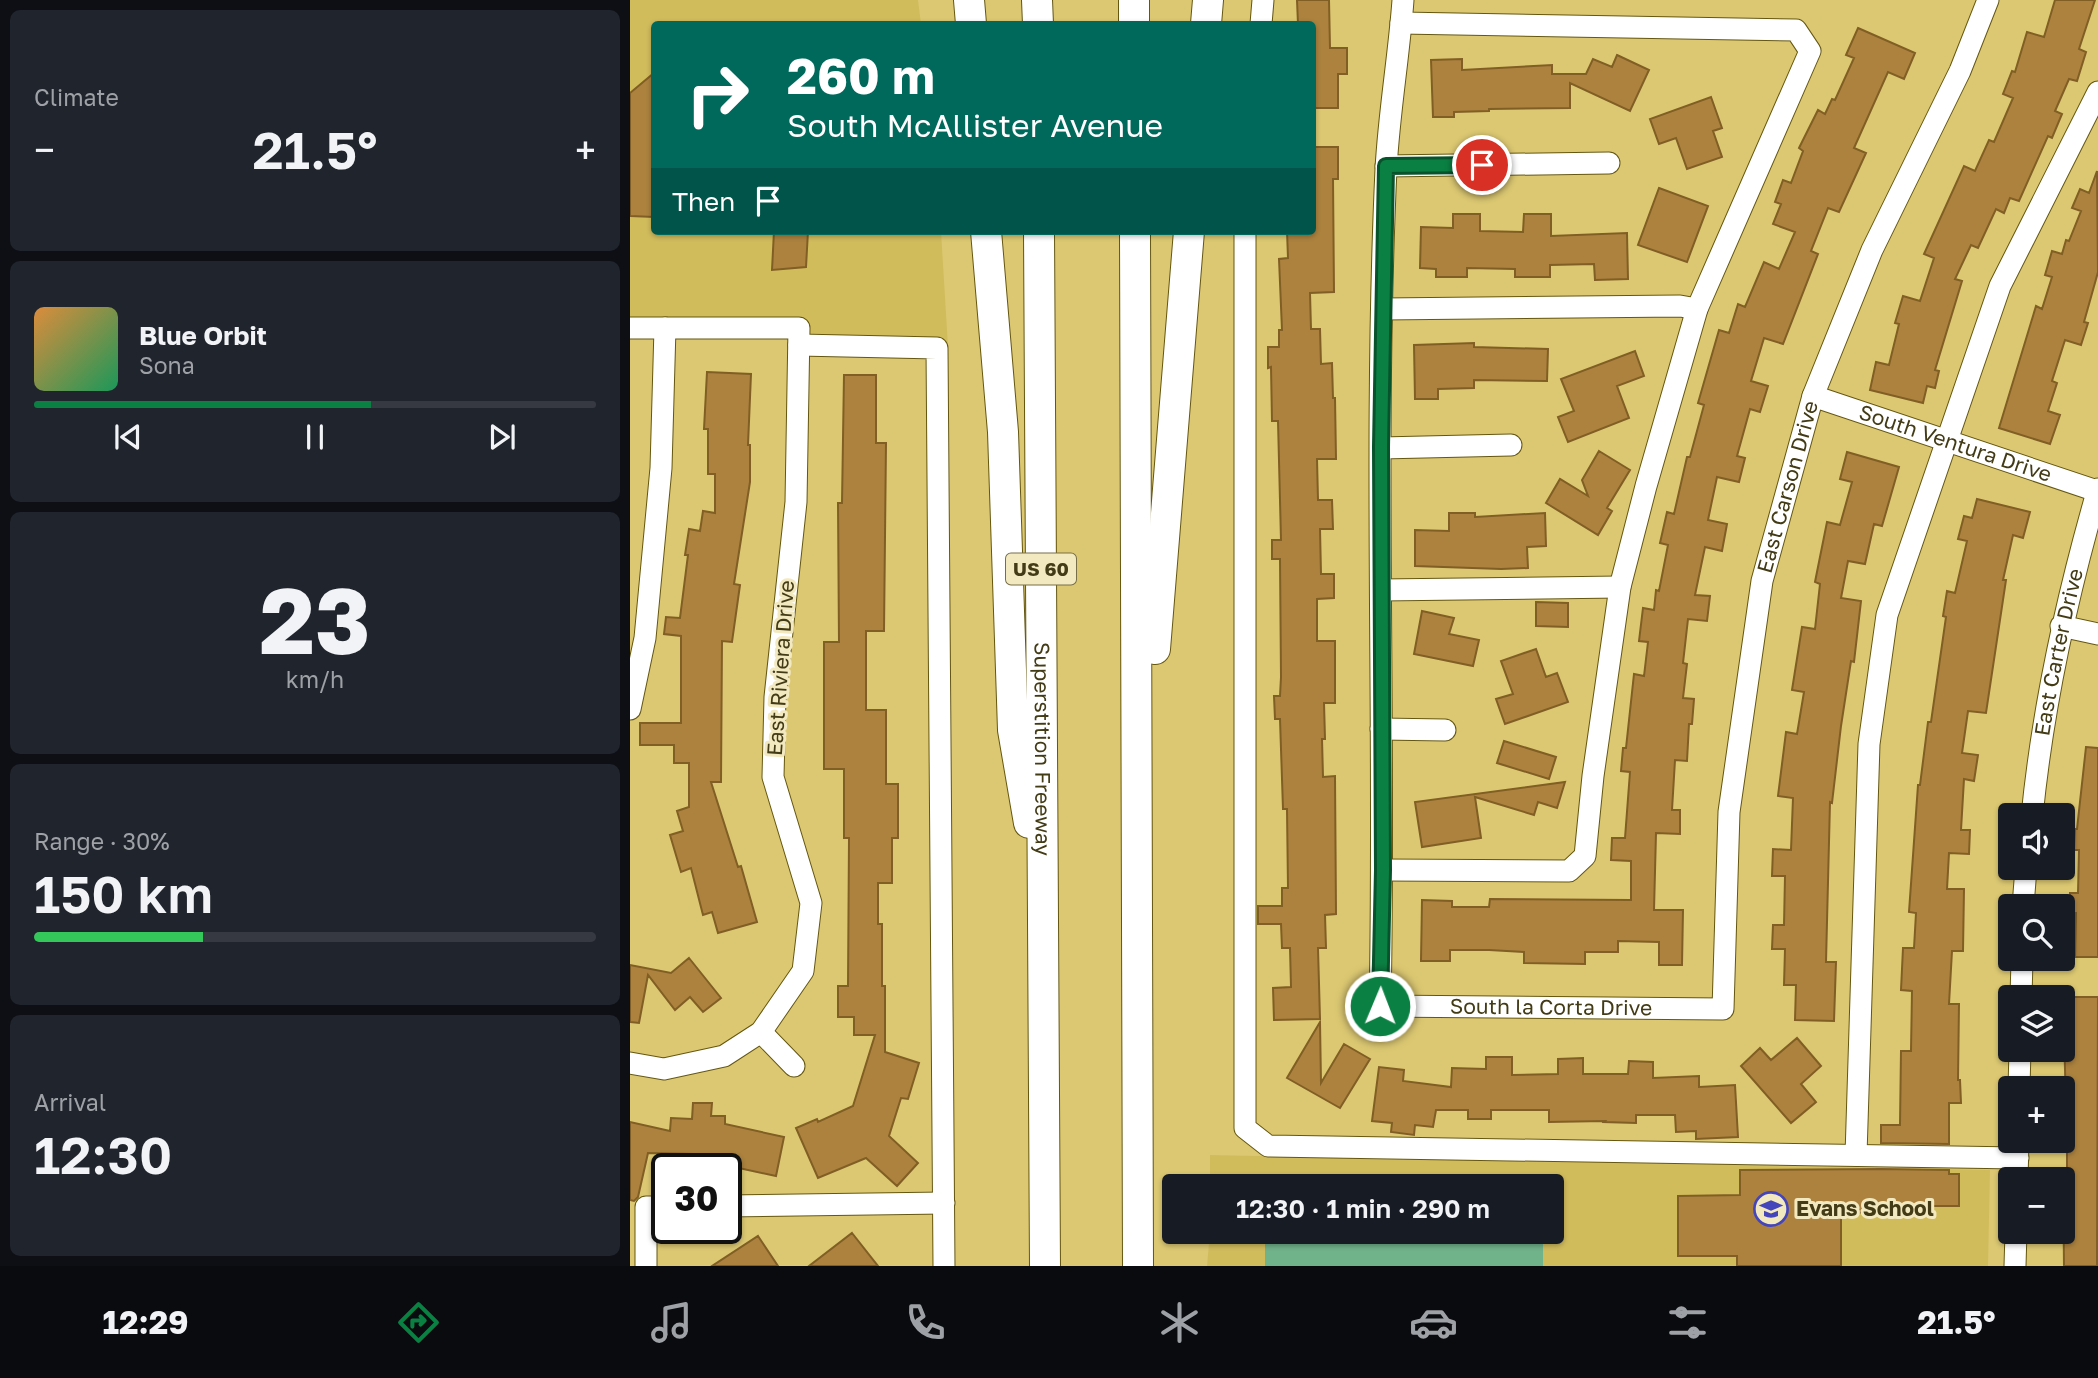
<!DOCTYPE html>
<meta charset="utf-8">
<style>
body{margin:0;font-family:"Golos Text",sans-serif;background:#20242c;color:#f1f3f6;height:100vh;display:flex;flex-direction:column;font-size:26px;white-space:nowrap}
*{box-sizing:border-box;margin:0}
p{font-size:23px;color:#9ea1a6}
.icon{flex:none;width:38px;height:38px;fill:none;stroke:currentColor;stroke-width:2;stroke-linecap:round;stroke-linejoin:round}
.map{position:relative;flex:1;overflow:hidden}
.sheet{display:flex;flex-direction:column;gap:10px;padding:10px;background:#0d0f14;width:630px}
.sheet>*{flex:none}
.hud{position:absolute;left:21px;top:21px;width:665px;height:214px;border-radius:7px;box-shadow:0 2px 5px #0004;background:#00695c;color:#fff;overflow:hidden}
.controls{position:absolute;left:1368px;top:803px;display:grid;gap:14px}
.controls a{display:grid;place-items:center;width:77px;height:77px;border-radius:7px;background:#171b24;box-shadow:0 2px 5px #0004;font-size:35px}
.speed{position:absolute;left:21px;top:1153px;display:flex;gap:14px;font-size:35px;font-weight:700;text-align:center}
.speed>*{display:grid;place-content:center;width:91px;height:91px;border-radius:50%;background:#171b24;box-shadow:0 2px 5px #0004;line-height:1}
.speed .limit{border:4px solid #111;border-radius:10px;background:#fff;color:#111}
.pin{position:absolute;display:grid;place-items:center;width:60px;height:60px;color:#fff;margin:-30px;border:4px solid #fff;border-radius:50%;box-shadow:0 2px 7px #0007}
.me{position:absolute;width:77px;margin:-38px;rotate:1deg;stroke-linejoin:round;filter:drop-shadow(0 0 5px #0008)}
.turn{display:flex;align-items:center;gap:24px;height:147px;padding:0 21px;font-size:32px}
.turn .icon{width:91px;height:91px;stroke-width:2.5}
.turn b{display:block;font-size:49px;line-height:60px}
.then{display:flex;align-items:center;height:66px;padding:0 21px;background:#0003;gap:14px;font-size:26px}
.big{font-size:52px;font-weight:600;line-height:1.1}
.sheet .tile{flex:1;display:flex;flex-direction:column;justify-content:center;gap:10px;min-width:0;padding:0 24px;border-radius:10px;background:#20242c}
.sheet .dial{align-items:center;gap:0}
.dial b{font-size:91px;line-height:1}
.song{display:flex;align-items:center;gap:21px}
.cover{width:84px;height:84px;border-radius:10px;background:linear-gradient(135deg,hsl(30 70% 55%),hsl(150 70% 35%))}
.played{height:7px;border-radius:4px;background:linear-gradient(90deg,#0b8043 60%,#363941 60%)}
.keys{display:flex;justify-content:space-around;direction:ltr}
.heat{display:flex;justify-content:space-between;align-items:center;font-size:38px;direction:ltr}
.charge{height:10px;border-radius:5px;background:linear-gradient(90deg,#34c759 30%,#363941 0)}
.trip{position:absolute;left:532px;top:1174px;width:402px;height:70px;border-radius:7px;background:#171b24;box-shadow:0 2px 5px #0004;font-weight:600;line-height:70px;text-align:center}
.tabs{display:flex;height:112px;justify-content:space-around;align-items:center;background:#090b0e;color:#9ea1a6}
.tabs .icon{width:49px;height:49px}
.tabs .active{color:#0b8043}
.tabs b{font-size:32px;color:#f1f3f6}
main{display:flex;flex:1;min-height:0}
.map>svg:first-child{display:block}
.built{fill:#d1bc5c}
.green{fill:#70b28a}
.building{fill:#ac823e;stroke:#815e24;stroke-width:2}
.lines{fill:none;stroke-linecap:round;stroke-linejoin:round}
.minor-casing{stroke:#655710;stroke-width:23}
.highway-casing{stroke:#655710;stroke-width:32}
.minor{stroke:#fff;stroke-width:21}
.highway{stroke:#fff;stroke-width:30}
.route-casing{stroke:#07532c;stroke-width:18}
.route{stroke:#0b8043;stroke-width:12}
.labels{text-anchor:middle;stroke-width:6;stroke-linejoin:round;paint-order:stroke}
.shield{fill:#f3e9c0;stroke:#786f49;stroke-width:2}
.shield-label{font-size:19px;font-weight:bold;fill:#433b16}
.street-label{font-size:21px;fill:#433b16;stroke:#f3e9c0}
.poi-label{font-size:21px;font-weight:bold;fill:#433b16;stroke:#f3e9c0;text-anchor:start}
</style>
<main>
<section class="sheet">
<div class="tile"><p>Climate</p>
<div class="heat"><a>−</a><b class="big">21.5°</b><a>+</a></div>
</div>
<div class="tile">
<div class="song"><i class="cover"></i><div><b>Blue Orbit</b><p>Sona</p></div></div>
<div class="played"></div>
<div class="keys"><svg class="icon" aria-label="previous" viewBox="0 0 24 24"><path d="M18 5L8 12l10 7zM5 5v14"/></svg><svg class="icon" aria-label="pause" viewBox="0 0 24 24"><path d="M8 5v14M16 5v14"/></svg><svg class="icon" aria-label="next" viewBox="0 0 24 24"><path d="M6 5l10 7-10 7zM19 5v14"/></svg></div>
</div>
<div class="tile dial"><b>23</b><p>km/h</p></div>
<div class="tile"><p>Range · 30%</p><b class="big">150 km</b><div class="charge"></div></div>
<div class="tile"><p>Arrival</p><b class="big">12:30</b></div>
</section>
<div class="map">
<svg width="1468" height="1266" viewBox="0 0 1468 1266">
<rect width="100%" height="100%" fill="#dcc872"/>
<path class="built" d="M0 0H288L291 24H24V231H311L318 347 169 345V328H0Z
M580 1155 1360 1170 1358 1266H577L580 1232H922V1186H580Z"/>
<path class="green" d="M636 1175 914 1178V1186H636Z
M635 1232H913V1266H635Z"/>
<path class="building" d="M667 0H699L700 48H717V74H708V108H682V24H668Z
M1425 0H1465L1449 49 1456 52 1447 81 1439 79 1425 111 1432 114 1422 138 1418 136 1389 201 1380 198 1374 213 1366 209 1348 248 1341 245 1325 279 1332 281 1305 370 1309 371 1305 388 1297 386 1293 403 1240 390 1246 362 1259 365 1269 324 1265 323 1273 296 1290 301 1304 258 1294 254 1334 166 1345 171 1359 140 1364 142 1383 98 1373 94 1382 71 1385 72 1397 32 1414 37Z
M1228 28 1285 53 1274 79 1258 72 1224 148 1236 153 1209 212 1198 208 1181 251 1188 254 1153 344 1134 338 1121 381 1138 386 1130 412 1120 409 1107 456 1115 458 1109 482 1087 477 1078 520 1097 524 1092 551 1075 547 1065 595 1080 596 1077 621 1058 619 1053 663 1057 664 1053 698 1064 699 1062 724H1059L1057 761 1045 760 1042 810H1050V834L1026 833 1024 910H1053L1052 965H1029V942L988 941V952H955V964L894 963V952L859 950H820V961H791L792 900 822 901V907H859L860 899 1001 900V861L981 860 982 838H995L1000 772 991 771 993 748H996L1004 674 1014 676 1018 642 1009 641 1013 608 1024 610 1026 590 1029 591 1038 545 1030 543 1037 512 1044 514 1057 457H1060L1074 405 1068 403 1089 330 1099 333 1108 304 1115 307 1134 262 1149 269 1165 232 1143 224 1151 204 1145 202 1153 180 1161 183 1173 151 1169 148 1188 110 1195 114 1202 99 1205 100 1224 58 1216 55Z
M987 55 1019 70 1000 111 940 83V108L859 109V111L824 112V117H803L801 60 832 59V70L922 65V74H956L963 59 982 67Z
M24 73V217L0 216V93Z
M1081 97 1092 128 1083 131 1092 157 1057 169 1046 138 1029 144 1020 119Z
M682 147H708V179H703L704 292 680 293 681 329H690L691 364 702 363 703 398H705L706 459H687L688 500H702L703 529H690L691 574H704V598L687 599V641H705V703H694L695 739H692L693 777 705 776 706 914 695 915 696 948H688L690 1019 644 1020 643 988 661 987 660 948H652L651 924H628V906H652V888H658L657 809H653L650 719H645L644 696H650L651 677 650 559H642V540H651L648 421H642L641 367 638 368V347H649V330H652L649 259 658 258 657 231H682Z
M1467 171 1468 272 1454 322 1458 323 1451 345 1435 340 1422 381 1427 383 1418 411 1430 415 1420 444 1369 428 1406 306 1412 309 1422 277 1415 275 1422 251 1432 254 1436 240 1439 241 1451 211 1442 208 1450 189 1459 193Z
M1029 188 1078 206 1057 262 1008 245Z
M823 214H850V231L893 232 894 214H921V236L997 233 998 279 965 280 964 264 920 265V277H885V269L837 268V277H806V269L790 268 791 227 823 228Z
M144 231H178L176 267 142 270Z
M844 343V347L918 349 917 381 844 380V388L808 389V399H785L784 345Z
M1005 351 1014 376 987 386 999 418 938 442 928 417 944 411 931 379Z
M77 372 121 374 118 445H120V482L104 584 110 585 102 642 92 641 91 782H81L108 867 111 866 127 922 88 933 82 912 73 915 61 868 51 872 40 835 53 831 47 811 59 807V763H44V745H10V723H51V636L34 634 36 617 50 618 58 555H55L59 529 70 531 73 511 85 513V474H78V429H74Z
M214 375H246V443H256L254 631H236V710H256V784H268V838H262V883H248V924H252V986H255V1052L289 1063 278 1099 271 1098 259 1136 288 1163 267 1186 236 1158 188 1178 166 1128 187 1119 188 1122 223 1106 245 1035H224V1017H208V986H218L219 838H214V769H194V642H209L208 503H212Z
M969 451 1000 470 977 508 982 511 968 535 916 503 930 479 958 496 952 480Z
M1217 452 1269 467 1252 526 1244 524 1235 564 1218 561 1211 598 1231 601 1224 662 1221 661 1211 726 1202 803 1200 802 1196 962H1206L1204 1021 1165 1020 1166 985H1154L1155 949H1142L1143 925H1154L1155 876H1142L1143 849 1161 850 1163 798 1148 796 1156 732 1167 734 1174 692 1162 690 1172 627 1185 629 1190 584 1185 582 1197 522 1210 525 1222 482 1210 479Z
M1347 499 1400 512 1393 538 1383 535 1373 580H1376L1356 713 1338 711 1332 753 1348 755 1344 781 1334 779 1331 830H1340L1339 854 1319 853 1317 889H1334L1333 951H1322L1319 1004H1329L1328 1080H1330L1331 1103H1319V1144L1251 1143V1125H1270L1271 1051H1281L1282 991 1271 990 1273 948H1284L1286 913 1279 912 1288 785H1290L1298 722H1301L1316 617 1313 616 1317 591 1325 593 1337 541 1328 539 1334 516 1342 518Z
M819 513H845V517L915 513 916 546 897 547 898 568 871 569 785 566V530L819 531Z
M906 602 938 603V627L906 626Z
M792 611 824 618 819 634 849 640 843 666 784 654Z
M906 649 916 677 927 673 938 702 875 724 866 699 883 694 871 661Z
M874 741 926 757 919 779 867 763Z
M1456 747 1468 748V957H1445L1446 913H1439L1440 893H1448L1449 850H1444L1445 829H1447Z
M935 782 927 808 908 802 904 815 845 797 851 838 792 847 785 802Z
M59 958 91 998 73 1012 60 997 45 1010 18 975 9 1023 0 1022V965L41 973Z
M1437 997H1468L1467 1266H1434L1433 1169H1437V1133H1433V1106H1436L1434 1033H1436Z
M690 1022 691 1083 714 1044 740 1059 710 1108 657 1078Z
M1167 1038 1191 1066 1171 1084 1186 1102 1161 1123 1111 1066 1130 1048 1141 1060Z
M856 1057H882V1075L928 1074V1059L953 1058V1074H998L999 1061 1023 1062V1078L1069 1076V1087L1105 1085 1108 1137 1066 1139V1131L1046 1132 1045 1115H1006V1123L974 1122 975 1121 919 1122V1110H861V1119H838V1110H806L803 1127 785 1125 784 1135 761 1132 762 1123 742 1121 749 1067 774 1070 773 1081 821 1087 822 1068 856 1069Z
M63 1103H82L81 1116H95V1124L154 1137 146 1176 95 1165 62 1164V1154L18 1153 8 1197 4 1201 0 1200V1122L40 1131 41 1118 62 1119Z
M1251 1169 1319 1170V1174H1329V1206H1248V1212L1211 1213V1266H1107V1256H1048V1196L1110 1195V1170Z
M222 1233 248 1266H179Z
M128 1236 148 1266H82Z"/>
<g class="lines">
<g class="minor-casing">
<g id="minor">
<path id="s1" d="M773 0C769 56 759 112 756 169 743 448 756 727 750 1006L1093 1009 1099 812 1132 581 1183 396 1242 250 1330 71 1358 0"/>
<path d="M631 24 633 0"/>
<path d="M756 166 979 163"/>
<path d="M615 231V1128L638 1146 1388 1158"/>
<path d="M753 309 1050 306 1067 309"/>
<path d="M0 328H169L166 502 145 697 143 777 181 903 173 971 131 1032 94 1056 34 1069 0 1063"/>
<path d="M169 345 307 348 314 1266"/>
<path id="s2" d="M1183 396 1467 491"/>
<path d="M751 448 881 445"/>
<path d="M751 590 990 587"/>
<path d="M1431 626 1468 634"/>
<path d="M0 709 15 638 31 468 35 328"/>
<path d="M751 729 815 730"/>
<path id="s3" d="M1402 816C1413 705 1437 596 1468 489"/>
<path d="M753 870 939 871 955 856 963 776 990 587 1016 486 1067 309 1180 51 1166 30 771 23"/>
<path d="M1393 906 1396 868"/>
<path d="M1391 998 1392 959"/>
<path d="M131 1032 164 1066"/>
<path d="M1389 1088 1390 1050"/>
<path d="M1226 1155 1239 744 1257 615 1370 286 1468 92"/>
<path d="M1387 1180 1388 1141"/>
<path d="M96 1206 314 1203"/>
<path d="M16 1266V1207H37"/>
<path d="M1385 1266 1386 1232"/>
</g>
</g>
<g class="highway-casing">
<g id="highway">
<path d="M339 0 341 24"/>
<path d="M407 0 408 24"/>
<path d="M504 0V24"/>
<path d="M576 24 578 0"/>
<path d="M356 231 373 432 383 730 399 823"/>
<path id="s4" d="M409 231 415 1266"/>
<path d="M505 231 508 1266"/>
<path d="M525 649 559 231"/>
</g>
</g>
<use href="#minor" class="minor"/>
<use href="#highway" class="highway"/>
</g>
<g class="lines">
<g class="route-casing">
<path id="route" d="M750 1006 753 870 751 447 756 166 852 165"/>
</g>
<use href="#route" class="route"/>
</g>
<defs>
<g id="school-ring" transform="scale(1.75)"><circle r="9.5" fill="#f3e9c0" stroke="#4545bb" stroke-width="1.5"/><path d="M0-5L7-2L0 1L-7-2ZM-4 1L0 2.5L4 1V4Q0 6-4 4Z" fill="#4545bb"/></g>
</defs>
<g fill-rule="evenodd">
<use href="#school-ring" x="1141" y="1209"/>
</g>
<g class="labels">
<rect class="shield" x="376" y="553.5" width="70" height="31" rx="5"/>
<g class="shield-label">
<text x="411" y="576">US 60</text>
</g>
<g class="street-label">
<text dy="7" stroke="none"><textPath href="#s2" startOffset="150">South Ventura Drive</textPath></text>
<text dy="7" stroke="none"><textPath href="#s1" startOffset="1878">East Carson Drive</textPath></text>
<text dy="7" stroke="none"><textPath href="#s3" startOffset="166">East Carter Drive</textPath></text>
<text transform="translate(151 668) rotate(-86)" y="7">East Riviera Drive</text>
<text dy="7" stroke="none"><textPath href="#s4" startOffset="518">Superstition Freeway</textPath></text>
<text dy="7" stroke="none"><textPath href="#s1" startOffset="1178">South la Corta Drive</textPath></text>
</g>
<g class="poi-label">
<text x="1166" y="1216">Evans School</text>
</g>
</g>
</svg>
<div class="controls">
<a><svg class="icon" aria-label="sound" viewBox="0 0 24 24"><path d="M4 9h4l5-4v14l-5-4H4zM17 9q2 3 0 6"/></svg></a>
<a><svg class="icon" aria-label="search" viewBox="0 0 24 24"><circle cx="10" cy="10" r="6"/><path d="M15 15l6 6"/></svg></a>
<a><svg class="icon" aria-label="layers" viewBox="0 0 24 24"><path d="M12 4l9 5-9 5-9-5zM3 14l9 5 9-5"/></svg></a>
<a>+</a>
<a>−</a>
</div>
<div class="speed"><div class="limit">30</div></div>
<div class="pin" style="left:852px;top:165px;background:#d93025"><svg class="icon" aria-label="arrive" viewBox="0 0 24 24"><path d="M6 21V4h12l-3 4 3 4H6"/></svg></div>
<svg class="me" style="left:750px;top:1006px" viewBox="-20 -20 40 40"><circle r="17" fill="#0b8043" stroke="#fff" stroke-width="3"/><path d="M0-11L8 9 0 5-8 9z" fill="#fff"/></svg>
<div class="trip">12:30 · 1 min · 290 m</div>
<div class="hud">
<div class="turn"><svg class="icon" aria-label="right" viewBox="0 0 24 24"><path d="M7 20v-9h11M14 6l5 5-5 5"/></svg><div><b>260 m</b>South McAllister Avenue</div></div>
<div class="then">Then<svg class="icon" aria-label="arrive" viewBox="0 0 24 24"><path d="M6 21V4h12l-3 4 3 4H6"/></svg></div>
</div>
</div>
</main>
<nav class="tabs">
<b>12:29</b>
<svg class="icon active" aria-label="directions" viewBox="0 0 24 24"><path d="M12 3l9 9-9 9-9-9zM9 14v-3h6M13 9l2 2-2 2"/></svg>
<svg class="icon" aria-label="music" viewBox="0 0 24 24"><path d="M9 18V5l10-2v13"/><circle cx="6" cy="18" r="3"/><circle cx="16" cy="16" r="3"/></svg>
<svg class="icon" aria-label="phone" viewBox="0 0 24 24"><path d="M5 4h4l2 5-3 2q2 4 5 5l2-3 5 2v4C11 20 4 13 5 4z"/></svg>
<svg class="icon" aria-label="climate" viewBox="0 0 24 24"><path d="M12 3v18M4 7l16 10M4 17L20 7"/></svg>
<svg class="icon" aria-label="car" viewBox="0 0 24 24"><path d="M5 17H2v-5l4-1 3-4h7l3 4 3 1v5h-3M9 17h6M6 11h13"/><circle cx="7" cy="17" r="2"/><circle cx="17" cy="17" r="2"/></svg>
<svg class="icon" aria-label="filters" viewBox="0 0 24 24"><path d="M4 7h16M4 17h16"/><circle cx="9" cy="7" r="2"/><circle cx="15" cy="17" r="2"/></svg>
<b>21.5°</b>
</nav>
